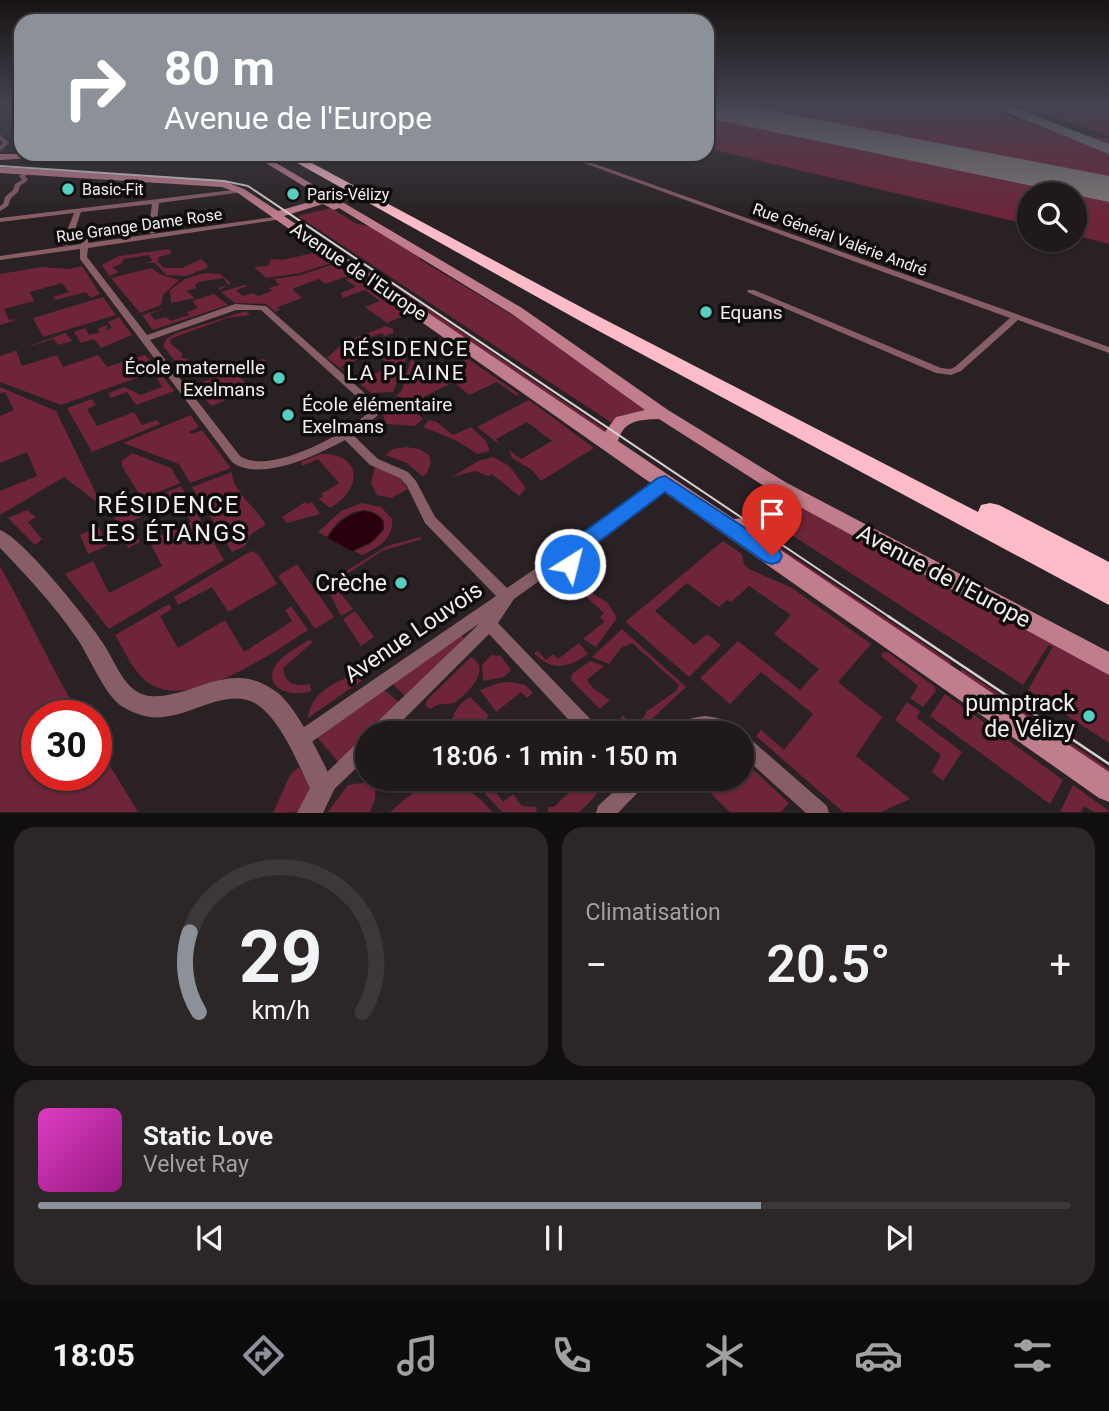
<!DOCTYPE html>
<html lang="fr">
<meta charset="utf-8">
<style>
body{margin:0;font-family:Roboto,sans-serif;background:#2c2627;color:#f1f3f6;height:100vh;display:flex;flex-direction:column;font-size:26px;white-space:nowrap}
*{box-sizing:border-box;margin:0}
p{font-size:23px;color:#a1a0a2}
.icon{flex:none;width:38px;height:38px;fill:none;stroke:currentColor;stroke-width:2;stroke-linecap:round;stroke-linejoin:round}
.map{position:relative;height:813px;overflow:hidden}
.drawer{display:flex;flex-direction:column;gap:14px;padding:14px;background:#110e0e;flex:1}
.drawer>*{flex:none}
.top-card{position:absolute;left:14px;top:14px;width:700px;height:147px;border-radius:21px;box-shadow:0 2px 5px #0004,0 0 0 2px #3c3839;background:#8c9099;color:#fff;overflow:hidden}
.controls{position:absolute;left:1017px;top:182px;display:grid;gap:14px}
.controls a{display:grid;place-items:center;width:70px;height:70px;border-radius:50%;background:#1f191a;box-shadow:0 2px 5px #0004,0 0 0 2px #3c3839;font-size:35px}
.speed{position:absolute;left:21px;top:700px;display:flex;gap:14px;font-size:35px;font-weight:700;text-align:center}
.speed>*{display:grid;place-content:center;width:91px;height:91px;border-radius:50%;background:#1f191a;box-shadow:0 2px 5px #0004,0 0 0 2px #3c3839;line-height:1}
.speed .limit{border:10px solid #d22;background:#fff;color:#111}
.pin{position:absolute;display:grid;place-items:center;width:60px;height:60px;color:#fff;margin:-72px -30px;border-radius:50% 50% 50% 0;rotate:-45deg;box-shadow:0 0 7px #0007}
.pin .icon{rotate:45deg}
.me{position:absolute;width:77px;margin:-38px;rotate:36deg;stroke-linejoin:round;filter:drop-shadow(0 0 5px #0008)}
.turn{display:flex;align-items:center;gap:24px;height:147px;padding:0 35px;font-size:32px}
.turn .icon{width:91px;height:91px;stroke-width:2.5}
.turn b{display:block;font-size:49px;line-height:60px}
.big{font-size:52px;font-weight:600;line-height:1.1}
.drawer .card{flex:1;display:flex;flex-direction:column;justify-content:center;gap:10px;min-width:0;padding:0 24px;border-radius:21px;background:#2c2627}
.drawer .dial{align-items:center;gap:0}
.dial svg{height:182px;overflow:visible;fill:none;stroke:#3c3839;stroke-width:7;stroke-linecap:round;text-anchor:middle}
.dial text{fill:#f1f3f6;stroke:none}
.song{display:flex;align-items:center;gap:21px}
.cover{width:84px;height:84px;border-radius:10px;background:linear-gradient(135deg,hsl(310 70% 55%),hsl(310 70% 35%))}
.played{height:7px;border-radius:4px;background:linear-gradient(90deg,#8c9099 70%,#3c3839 70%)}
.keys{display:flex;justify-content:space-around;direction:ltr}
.heat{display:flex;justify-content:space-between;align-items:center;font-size:38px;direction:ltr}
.drawer .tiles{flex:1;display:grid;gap:14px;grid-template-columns:1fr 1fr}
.card:last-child{grid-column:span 2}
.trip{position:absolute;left:355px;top:721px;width:399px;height:70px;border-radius:35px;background:#1f191a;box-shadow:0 2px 5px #0004,0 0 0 2px #3c3839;font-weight:600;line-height:70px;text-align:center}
.tabs{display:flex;height:112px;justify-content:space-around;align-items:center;background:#0c0a0a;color:#a1a0a2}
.tabs .icon{width:49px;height:49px}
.tabs .selected{color:#8c9099}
.tabs b{font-size:32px;color:#f1f3f6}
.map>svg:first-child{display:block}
.green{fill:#6e253a}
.water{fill:#29000b}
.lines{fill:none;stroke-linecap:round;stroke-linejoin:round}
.taxiway{fill:#80797a;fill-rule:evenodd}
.runway{fill:#80797a;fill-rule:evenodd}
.minor{fill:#875d66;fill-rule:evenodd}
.tertiary{fill:#875d66;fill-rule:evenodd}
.secondary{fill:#c07d8b;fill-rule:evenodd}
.motorway{fill:#fbbcc7;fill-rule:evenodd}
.tram-far1{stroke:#d6d1d2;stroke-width:2}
.tram{stroke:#d6d1d2;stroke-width:2.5}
.route{fill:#1a73e8;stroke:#114b97;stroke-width:2}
.poi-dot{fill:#57cec2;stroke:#0f0c0c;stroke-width:2.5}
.labels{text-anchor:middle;stroke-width:7;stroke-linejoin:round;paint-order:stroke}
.far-poi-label{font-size:16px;fill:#f3eeef;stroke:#0f0c0c;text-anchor:start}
.far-street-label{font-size:16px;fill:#f3eeef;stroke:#0f0c0c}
.street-label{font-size:19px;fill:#f3eeef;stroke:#0f0c0c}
.poi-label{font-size:19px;fill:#f3eeef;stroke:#0f0c0c;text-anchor:start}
.neighbourhood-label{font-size:21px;letter-spacing:2px;fill:#f3eeef;stroke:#0f0c0c}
.near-street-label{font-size:23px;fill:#f3eeef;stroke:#0f0c0c}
.near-poi-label{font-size:23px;fill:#f3eeef;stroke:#0f0c0c;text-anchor:end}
.near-neighbourhood-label{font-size:24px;letter-spacing:2px;fill:#f3eeef;stroke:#0f0c0c}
</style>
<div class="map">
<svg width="1109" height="813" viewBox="0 0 1109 813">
<rect width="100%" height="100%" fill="#292123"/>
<path class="green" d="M707 104H978L1037 127 1109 139V244L1075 235 1074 194H1029V225L707 148Z
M1018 104H1109V136Z
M331 208 355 223 375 228 423 257 419 259 542 333 650 412 620 415 612 423 298 216Z
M169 249 172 253 159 257 158 262 164 268H182L201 259 208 265 207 268 186 276 166 275 155 263H146L152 261 149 255 124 259 121 264 112 267 119 272 109 276 102 265 119 256Z
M318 252 332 263 300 273 266 278 254 267 268 266 271 259 282 260Z
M334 264 351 275 325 284 319 279 292 289 302 298 278 307 280 310 275 312 266 304 235 303 221 292 244 285 248 286 236 290 243 296 253 293 258 296 272 291 269 288 279 285 274 279 301 275Z
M82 266 100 294 91 298 86 292 56 300 53 297 69 292 62 283 30 292 34 301 4 309 9 320 19 319 0 325V274L42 267 69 269Z
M151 268 162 275 179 280 163 295 161 305 140 313 111 278Z
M372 271 606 430 605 432 368 273Z
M204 273 220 274 231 283 220 290 218 288 228 285 223 278 198 282 195 285 196 288 186 291 195 298 171 303 170 290 185 279Z
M353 277H354L406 315 387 323 365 307 380 301 365 290 342 298 341 293 356 287 346 280Z
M214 294 228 305 153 330 142 315 166 308 150 314 155 320 166 317 171 321 189 315 187 312 198 308 192 301Z
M103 297 116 315 43 337 33 318Z
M246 311 250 315 227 318 170 339 171 344 182 353V358L188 359 192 368 183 371 163 346 166 339 176 333Z
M119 317 132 335 101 348 94 339 81 343 74 332 85 328 89 335 100 332 97 329 107 325 106 330 112 328 108 322Z
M386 326 393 329V333L385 336 381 333 355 344 367 355 341 367 348 374 327 358 344 342Z
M66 333 72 341 58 345 54 339 16 350 22 366 57 355 63 367 98 355 107 367 145 355 159 370 61 405 0 382V356Z
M403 339 411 345 393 392 371 393 353 378 360 374 365 378 390 367 378 355 402 345 399 341Z
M262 359 267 360 236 373 252 390 211 406 195 386 217 376 222 378 220 375Z
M411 359 432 375 468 359 519 394 517 396 497 382 469 395 454 382 423 397 441 413H431L419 403 396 396 402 390Z
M161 374 174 391 136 405 127 392 111 398 108 393 125 387 141 395 162 387 156 376Z
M0 387 56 411 102 506 64 477 0 515V491L37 476 27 452 0 463V416L14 410 5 392 0 393Z
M92 399 96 405 87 409 97 426 134 412 142 425 157 420 160 424 92 452 67 408Z
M529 400 594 448 541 481 532 470 512 458 509 450 521 459 552 441 527 422 496 439 500 445 477 427Z
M388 401 409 406 423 419 415 426 386 424 379 402Z
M191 415 199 427 189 432 192 434 202 430 231 468 190 483 179 464 123 443Z
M429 420 437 422 453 435 471 427 485 440 490 451 478 454 455 440 423 427Z
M406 447 419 449 429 455 431 462 426 475 422 476 407 463 385 455 393 449Z
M132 453 171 468 180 483 142 499 122 466V461Z
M320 454C362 452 364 489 330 508L319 499 323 496 321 494 339 483 318 459 302 466 301 462Z
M493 457 509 466 526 488 519 496 492 474 488 476 475 471 452 477 478 461Z
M375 467 397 475 408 489 391 498 377 495 371 483Z
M232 472C232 491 256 507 266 525L252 533 245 546 232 552 192 487Z
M181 486 224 560 109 629 65 574 93 561 109 593 162 566 149 541 191 522 178 499 155 509 149 500Z
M305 502 308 504 312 502 320 514 287 523 282 517Z
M796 502 1109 669V743L1028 690 1053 646 1049 645 1023 685 781 528Z
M362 503 381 507 392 519C394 539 378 548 362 555L354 551 370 544 384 530V520C364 498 338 517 327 537L318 532 341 511Z
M138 508 142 516 130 522 140 542 128 548 114 518Z
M27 510 36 517 28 522 42 539 35 545 8 518Z
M98 526 107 546 88 554 80 535Z
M747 531H755L951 662 946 669Z
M420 537 422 539 382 551 335 582 334 585 353 609 341 616 325 584 387 546Z
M723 541 742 554 744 564 749 569 792 588 871 644 838 682 882 717 856 756 910 799 881 812H843L756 736 761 730 784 750 813 714 761 672 730 704 700 678 738 641 800 690 819 669 774 634 791 615 749 586 731 602 727 600 719 607 687 583 655 611 694 645 707 634 721 645 689 677 628 624 626 621Z
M251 551 258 554 277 584 228 612 212 587 178 605 174 597Z
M297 564 334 617 315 629 278 576Z
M0 566C28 616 51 667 80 716H37V775H96V743L138 812H0Z
M588 591 608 603 617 618 596 647 583 639 604 622 600 617 604 613 584 595Z
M169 604 172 609 160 616 178 648 225 620 244 652 292 621 285 610 291 606 308 630C274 652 195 707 154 686 135 677 125 651 115 635Z
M355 611 374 637 361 646 343 619Z
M622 629 686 687 637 733H624L616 725 623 715 630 724 638 726 647 711 676 691 679 685 632 643 621 648 609 664 592 657Z
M458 632 464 638 406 697 390 681Z
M309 640 313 642 283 668C285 684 295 687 310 684L311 691C296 697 264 691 274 668 280 656 298 647 309 640Z
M579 643 588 654C569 668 551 672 534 653L538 651 546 660 553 654 558 659Z
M883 652 889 653 935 687 936 691 923 707 910 698 918 686 881 656Z
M491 655 501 656 511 670 504 677 483 681 482 665Z
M471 657C492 668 469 692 457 701 448 707 441 700 431 709L425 706 427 700Z
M590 661 604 666 587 680 594 689 610 700 600 709 571 680 572 674Z
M962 669 1109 769V780L957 676Z
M356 676 364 679 308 718C309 696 335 679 356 676Z
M510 682 525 685 533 693 527 698 521 692 496 712 480 690 499 683Z
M381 687 400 703 368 733 340 764 315 735Z
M945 694 1063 780 1050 804 930 716Z
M470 697 489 716 471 733H452C450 717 456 705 470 697Z
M907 702 920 711 917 718 962 752 943 781 932 772 941 755 895 720Z
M742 759 789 803 781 812H730L696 779H742Z
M299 767 311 788 300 812 273 813 290 775Z
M583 779H602C600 794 590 802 579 812H548V807H554Z
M369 782 375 789V799L370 812H328L348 785Z
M442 782C464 785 478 795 492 812H390L420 787Z
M490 785 503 802 513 794 522 806 536 807 537 812H502L485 794Z
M1073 785 1109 811V812H1094L1084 806 1081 812H1060Z"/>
<path class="water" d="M365 511C375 513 384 517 383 529L373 541 352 551 328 538C336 523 348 514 365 511Z"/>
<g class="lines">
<path class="taxiway" d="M986 104H1004L1109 144V154Z"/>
<path class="runway" d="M707 104H737L1109 176V202L707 118Z"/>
<path class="minor" d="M0 134 9 143 0 151V146L3 143 0 139Z
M559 154H567L1109 347V353L1018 320 961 371 951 375 936 373 747 292 748 290H754L941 368 950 369 955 367 1010 318Z
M26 170 31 171 25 176 28 180 20 186 18 192 11 198 8 206 0 211V206L3 204 5 197 13 190 15 184 22 180 19 176Z
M241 189 243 190V192L159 203 156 232 152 234 148 232 152 204 81 212 70 244 66 246 62 244 74 213 0 222V218Z
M281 216 283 217V219L88 248 87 257 147 335 235 304 266 306 377 404 378 414 377 416 353 435 378 459 408 472 416 481 435 517 507 588 545 562C543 547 556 541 569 545L661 479H669L671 482 669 485 577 554C579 569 566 575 553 571L514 599 498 623 598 727 600 733H581L489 634 390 733H370L372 727 480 623 303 748 297 751 291 748 288 742 291 736 496 596 425 523 407 486 400 478 370 465 345 440C317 455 260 483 232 462L80 259V249L0 260V256L81 244 82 239H88V243ZM236 310H261L368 407V413C346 434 268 476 240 456L150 340ZM562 554 564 559 560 562 558 560V556Z
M705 716C717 717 734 721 738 733H673C677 721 693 717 705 716Z
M742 734 748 737 827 806 829 813H806L742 755Z
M368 736V757L329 794 323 797 317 794 314 788 317 782 362 738Z
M627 779H648L645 785 618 813H596L598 806Z"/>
<path class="tertiary" d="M0 530C22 537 89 621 103 643 113 658 121 681 136 691 146 698 160 697 172 694 194 690 216 677 239 678 253 678 266 684 278 693 297 708 325 764 335 788L323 813H297L310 788C297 762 285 730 264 710 236 682 196 714 164 717 150 719 135 714 123 707 105 697 89 655 76 637 54 605 27 576 0 548Z"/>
<path class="secondary" d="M0 154H64L60 156 0 160Z
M251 154H261L522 308 668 410 787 483 1109 652V675L789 501C784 521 774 529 754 532L1109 772V802L1099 798 238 193 222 187 0 173V167L224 181 244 189 278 211 323 198ZM323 204 334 210 339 208 512 314 645 410 616 417 605 432 284 216ZM659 419 772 491 766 512 758 517 734 519 618 441C624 420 639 420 659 419Z"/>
<path class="motorway" d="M281 154H295L594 314 978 512 981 505 990 503 999 505 1109 562V605L582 322Z"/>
<path class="tram-far1" d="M0 166 224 181 248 186 891 618"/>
<path class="tram" d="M888 616 1109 764"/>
</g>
<linearGradient id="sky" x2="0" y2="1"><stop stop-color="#171213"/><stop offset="0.48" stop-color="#434350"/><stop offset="1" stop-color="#434350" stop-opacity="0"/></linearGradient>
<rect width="1109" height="218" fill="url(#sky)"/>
<path class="route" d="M665 476 779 550 782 556 779 562 772 564 765 562 665 492 581 555 583 558 577 569 570 572 563 569 560 564 563 547 658 478Z"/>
<g class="poi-dot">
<circle cx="68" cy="189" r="7"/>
<circle cx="293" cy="194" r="7"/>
<circle cx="706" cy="312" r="7"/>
<circle cx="279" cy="378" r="7"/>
<circle cx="288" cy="415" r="7"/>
<circle cx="401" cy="583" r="7"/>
<circle cx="1089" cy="716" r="7"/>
</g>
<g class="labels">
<g class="far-poi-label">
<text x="82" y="195">Basic-Fit</text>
<text x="307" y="200">Paris-Vélizy</text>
</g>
<g class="far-street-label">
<text transform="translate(139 225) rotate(-8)" y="6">Rue Grange Dame Rose</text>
<text transform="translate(840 239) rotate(20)" y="6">Rue Général Valérie André</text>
</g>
<g class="street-label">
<text transform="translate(359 271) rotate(34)" y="7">Avenue de l'Europe</text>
</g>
<g class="poi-label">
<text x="720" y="319">Equans</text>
<text x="265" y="374" text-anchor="end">École maternelle<tspan x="265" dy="22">Exelmans</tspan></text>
<text x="302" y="411">École élémentaire<tspan x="302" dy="22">Exelmans</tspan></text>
</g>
<g class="neighbourhood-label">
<text x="406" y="356">RÉSIDENCE<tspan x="406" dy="24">LA PLAINE</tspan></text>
</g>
<g class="near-street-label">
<text transform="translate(944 576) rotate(28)" y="8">Avenue de l'Europe</text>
<text transform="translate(413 632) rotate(-34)" y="8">Avenue Louvois</text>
</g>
<g class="near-poi-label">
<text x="387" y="591">Crèche</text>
<text x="1075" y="711">pumptrack<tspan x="1075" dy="26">de Vélizy</tspan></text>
</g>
<g class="near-neighbourhood-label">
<text x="169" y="513">RÉSIDENCE<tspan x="169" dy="28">LES ÉTANGS</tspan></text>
</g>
</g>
</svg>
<div class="controls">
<a><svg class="icon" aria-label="search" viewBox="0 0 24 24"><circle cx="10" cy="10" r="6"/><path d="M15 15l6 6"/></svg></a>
</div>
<div class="speed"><div class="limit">30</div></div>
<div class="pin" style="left:772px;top:556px;background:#d93025"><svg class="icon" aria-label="arrive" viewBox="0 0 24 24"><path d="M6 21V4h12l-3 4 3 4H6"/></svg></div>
<svg class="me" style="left:570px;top:564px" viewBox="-20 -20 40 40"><circle r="17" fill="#1a73e8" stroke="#fff" stroke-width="3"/><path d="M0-11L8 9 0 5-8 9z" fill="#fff"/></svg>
<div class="trip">18:06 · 1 min · 150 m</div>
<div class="top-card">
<div class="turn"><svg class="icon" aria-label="right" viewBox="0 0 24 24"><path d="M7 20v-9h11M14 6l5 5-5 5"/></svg><div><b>80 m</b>Avenue de l'Europe</div></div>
</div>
</div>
<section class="drawer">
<div class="tiles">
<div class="card dial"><svg viewBox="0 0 100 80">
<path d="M14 69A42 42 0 1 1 86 69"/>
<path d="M14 69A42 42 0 0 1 10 34" stroke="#8c9099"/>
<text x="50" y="56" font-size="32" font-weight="700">29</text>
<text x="50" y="72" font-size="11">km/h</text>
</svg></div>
<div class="card"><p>Climatisation</p>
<div class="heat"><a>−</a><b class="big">20.5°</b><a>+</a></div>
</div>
<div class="card">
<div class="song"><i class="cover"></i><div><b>Static Love</b><p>Velvet Ray</p></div></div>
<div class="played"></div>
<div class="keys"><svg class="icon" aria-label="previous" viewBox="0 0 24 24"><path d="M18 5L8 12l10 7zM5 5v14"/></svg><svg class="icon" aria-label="pause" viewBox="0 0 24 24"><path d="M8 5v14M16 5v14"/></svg><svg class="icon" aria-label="next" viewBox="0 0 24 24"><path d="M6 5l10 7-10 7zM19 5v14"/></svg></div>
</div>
</div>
</section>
<nav class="tabs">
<b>18:05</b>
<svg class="icon selected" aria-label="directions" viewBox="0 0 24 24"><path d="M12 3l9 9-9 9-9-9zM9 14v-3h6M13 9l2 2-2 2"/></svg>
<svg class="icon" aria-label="music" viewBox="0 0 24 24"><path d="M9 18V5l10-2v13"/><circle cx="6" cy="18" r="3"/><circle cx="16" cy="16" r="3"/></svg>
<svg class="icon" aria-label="phone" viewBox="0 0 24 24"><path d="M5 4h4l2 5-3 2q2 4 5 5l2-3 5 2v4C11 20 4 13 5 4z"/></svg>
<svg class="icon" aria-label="climate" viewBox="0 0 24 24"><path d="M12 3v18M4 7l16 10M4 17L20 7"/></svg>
<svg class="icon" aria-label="car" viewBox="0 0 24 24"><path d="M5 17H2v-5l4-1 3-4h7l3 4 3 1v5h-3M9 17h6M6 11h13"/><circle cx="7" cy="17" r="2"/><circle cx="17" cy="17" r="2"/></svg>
<svg class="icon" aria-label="filters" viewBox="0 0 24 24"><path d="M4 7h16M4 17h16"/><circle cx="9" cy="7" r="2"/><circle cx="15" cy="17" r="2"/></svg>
</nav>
